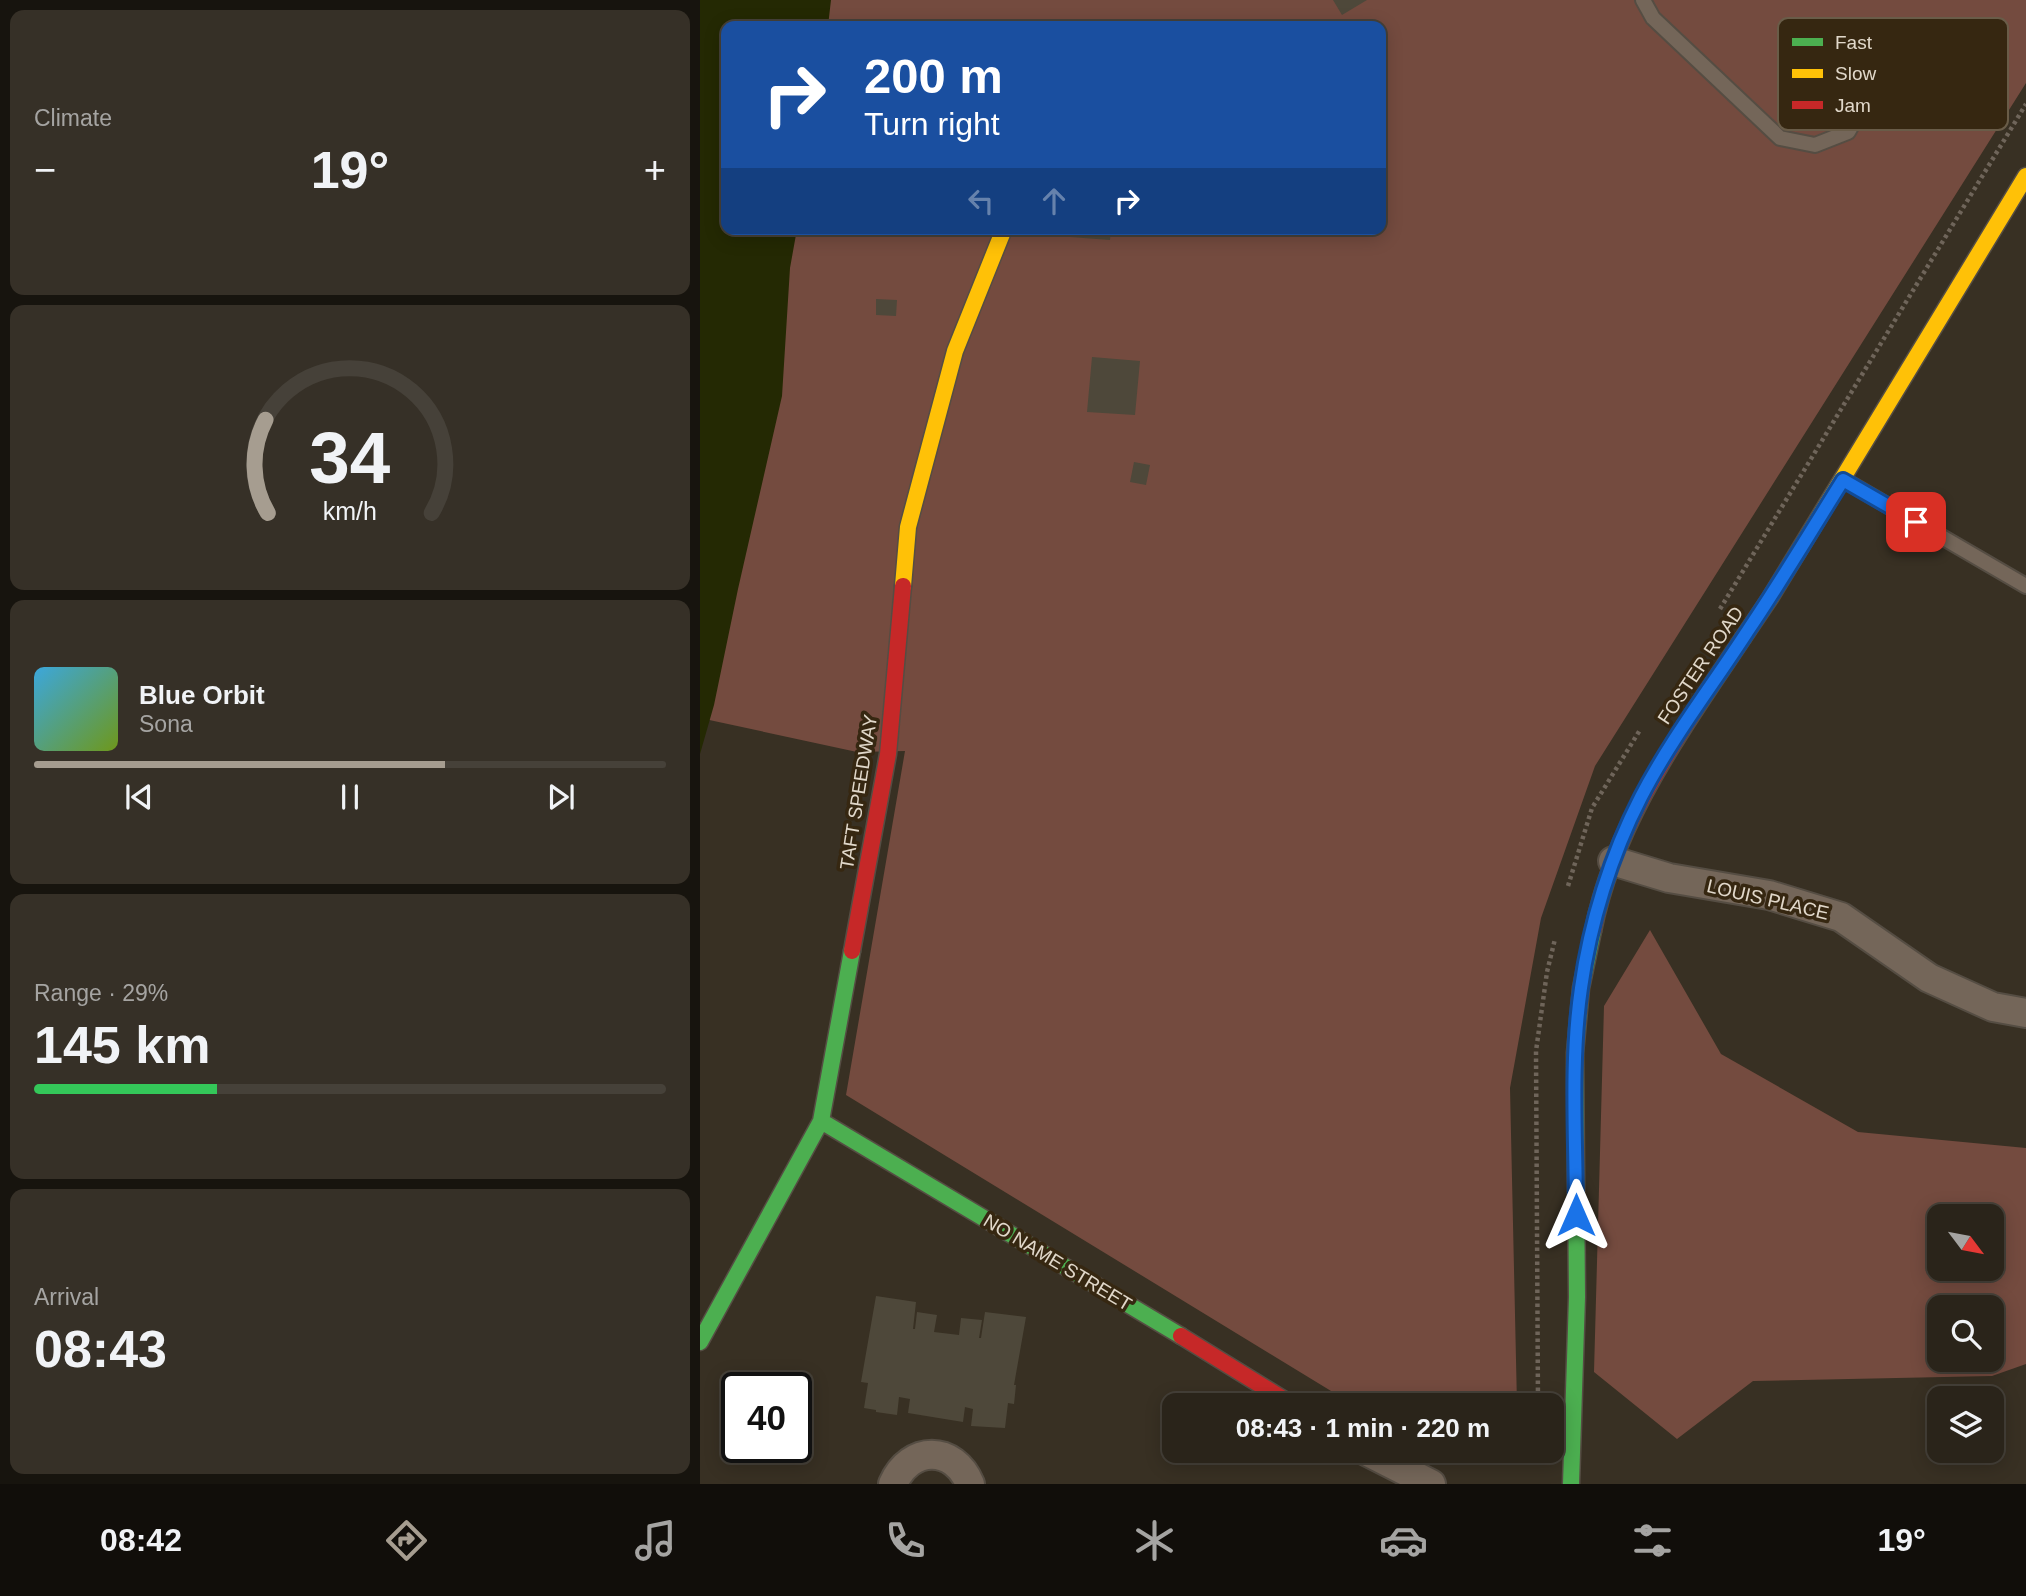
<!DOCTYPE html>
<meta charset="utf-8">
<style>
body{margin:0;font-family:Arial,sans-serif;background:#363027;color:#f1f3f6;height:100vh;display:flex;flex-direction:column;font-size:26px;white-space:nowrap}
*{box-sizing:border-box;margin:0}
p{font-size:23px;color:#a5a4a2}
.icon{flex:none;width:38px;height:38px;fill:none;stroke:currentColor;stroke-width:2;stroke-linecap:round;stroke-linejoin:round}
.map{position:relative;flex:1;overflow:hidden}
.drawer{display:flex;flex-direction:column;gap:10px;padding:10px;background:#17140e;width:700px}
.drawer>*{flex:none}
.guide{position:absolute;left:21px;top:21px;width:665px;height:214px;border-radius:14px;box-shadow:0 4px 18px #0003,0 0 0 2px #464139;background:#1a4fa0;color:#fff;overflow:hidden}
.needle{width:46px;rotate:122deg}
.fabs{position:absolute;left:1227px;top:1204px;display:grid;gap:14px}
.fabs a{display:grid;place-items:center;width:77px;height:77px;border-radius:14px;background:#2a241a;box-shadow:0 4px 18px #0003,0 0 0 2px #464139;font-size:35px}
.speed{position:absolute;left:21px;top:1372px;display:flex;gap:14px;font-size:35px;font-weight:700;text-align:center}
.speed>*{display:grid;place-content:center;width:91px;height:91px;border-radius:50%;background:#2a241a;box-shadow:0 4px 18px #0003,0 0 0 2px #464139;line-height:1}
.speed .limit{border:4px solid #111;border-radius:10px;background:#fff;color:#111}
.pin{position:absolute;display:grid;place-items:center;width:60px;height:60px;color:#fff;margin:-30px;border-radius:14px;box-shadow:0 4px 10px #0006}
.me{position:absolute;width:77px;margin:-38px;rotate:0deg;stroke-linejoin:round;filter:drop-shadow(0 0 5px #0008)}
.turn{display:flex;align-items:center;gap:24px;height:147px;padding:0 28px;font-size:32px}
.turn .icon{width:91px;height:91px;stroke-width:2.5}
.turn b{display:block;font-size:49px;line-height:60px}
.lanes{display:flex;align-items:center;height:66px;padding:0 28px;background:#0003;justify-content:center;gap:35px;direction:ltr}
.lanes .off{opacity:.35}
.big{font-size:52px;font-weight:700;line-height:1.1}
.drawer .tile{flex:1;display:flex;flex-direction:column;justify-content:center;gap:10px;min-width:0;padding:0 24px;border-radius:14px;background:#363027}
.drawer .dial{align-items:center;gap:0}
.dial svg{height:182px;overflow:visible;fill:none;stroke:#464139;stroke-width:7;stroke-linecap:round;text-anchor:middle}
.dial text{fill:#f1f3f6;stroke:none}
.song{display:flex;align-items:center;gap:21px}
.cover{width:84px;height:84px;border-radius:10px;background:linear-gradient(135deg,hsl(200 70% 55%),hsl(80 70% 35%))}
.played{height:7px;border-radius:4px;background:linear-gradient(90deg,#a69d90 65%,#464139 65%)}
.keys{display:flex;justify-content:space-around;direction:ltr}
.heat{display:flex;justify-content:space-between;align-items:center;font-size:38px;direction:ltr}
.charge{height:10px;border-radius:5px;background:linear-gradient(90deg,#34c759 29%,#464139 0)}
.trip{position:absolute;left:462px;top:1393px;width:402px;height:70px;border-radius:14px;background:#2a241a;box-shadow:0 4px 18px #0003,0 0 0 2px #464139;font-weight:700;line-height:70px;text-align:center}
.dock{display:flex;height:112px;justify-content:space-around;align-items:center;background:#110e0a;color:#a5a4a2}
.dock .icon{width:49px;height:49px}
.dock .active{color:#a69d90}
.dock b{font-size:32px;color:#f1f3f6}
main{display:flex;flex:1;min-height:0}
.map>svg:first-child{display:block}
.green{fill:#744b3f;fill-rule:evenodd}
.water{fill:#242903}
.building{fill:#4e483a}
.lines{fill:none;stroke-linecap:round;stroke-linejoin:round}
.lane-casing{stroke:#554d43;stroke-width:18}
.street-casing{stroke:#554d43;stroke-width:32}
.fast-casing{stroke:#554d43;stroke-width:19}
.slow-casing{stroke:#554d43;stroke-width:19}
.jam-casing{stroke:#554d43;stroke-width:19}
.path{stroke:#6f655a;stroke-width:4.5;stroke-dasharray:3.5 3.5;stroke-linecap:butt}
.lane{stroke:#746659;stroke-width:14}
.street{stroke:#746659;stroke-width:28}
.fast{stroke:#4caf50;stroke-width:16}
.slow{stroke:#ffc107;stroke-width:16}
.jam{stroke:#c62828;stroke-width:16}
.route-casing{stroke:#114b97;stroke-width:18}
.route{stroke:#1a73e8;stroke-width:12}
.labels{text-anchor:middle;stroke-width:7;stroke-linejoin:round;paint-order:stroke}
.street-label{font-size:19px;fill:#e1d8ca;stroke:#362711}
.key{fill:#362711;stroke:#695c48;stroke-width:2}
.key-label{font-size:19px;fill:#e1d8ca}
</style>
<main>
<section class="drawer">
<div class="tile"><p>Climate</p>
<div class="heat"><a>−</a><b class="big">19°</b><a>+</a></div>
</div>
<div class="tile dial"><svg viewBox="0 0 100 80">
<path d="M14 69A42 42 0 1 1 86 69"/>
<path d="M14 69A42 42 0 0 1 13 28" stroke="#a69d90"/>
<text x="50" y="56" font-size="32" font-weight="700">34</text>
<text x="50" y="72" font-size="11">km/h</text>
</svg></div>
<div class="tile">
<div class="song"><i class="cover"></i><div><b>Blue Orbit</b><p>Sona</p></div></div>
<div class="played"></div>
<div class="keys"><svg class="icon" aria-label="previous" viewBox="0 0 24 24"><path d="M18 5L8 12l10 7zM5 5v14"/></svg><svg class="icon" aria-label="pause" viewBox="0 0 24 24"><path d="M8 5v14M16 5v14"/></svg><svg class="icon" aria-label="next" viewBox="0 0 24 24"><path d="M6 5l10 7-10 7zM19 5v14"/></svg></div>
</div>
<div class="tile"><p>Range · 29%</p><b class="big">145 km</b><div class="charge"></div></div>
<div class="tile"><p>Arrival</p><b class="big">08:43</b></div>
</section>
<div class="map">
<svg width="1326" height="1484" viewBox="0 0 1326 1484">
<rect width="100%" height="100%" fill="#383023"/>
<path class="green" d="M120 0H1326V83L895 766 841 918 810 1088 817 1405H654L146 1095 205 751 157 752 0 718 80 229H681V26H116Z
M950 930 1021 1054 1158 1132 1326 1148V1364L1292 1376 1053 1381 977 1439 894 1372 904 1006ZM1239 1216H1292V1269H1239ZM1239 1307H1292V1360H1239Z
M746 1451H818V1463Z"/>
<path class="water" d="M0 0H131L128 26H26V229H97L90 268 82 396 38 589 14 705 0 754Z"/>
<path class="building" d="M633 0H667L642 15Z
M371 229H411L410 240 370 237Z
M176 299 197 300 196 316 176 315Z
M392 357 440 361 435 415 387 412Z
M434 462 450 465 446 485 430 482Z
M176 1296 216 1302 213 1329H215L217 1312 237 1315 234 1332 259 1335 261 1318 282 1320 279 1338H281L285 1312 326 1317 314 1385H316L314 1404 308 1403 305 1428 271 1426 273 1409 265 1407 263 1422 208 1413 210 1399 199 1397 197 1415 176 1412V1410L164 1408 168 1383 161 1382Z"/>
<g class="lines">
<g class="lane-casing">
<path id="lane" d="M943 0 953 18 1080 138 1115 145 1148 132 1168 96 1259 33
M1144 480 1326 586"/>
</g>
<g class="street-casing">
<path id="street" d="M913 861 969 878 1069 895 1141 917 1229 978 1293 1007 1326 1013
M666 1451 731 1484
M193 1484C210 1445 254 1445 270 1484"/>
</g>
<g class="fast-casing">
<path id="fast" d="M121 1121 481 1336
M0 1342 121 1121 152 951
M871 1484 877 1297 875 1053 881 988 893 931"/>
</g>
<g class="slow-casing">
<path id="slow" d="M203 586 208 527 255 351 304 229
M1043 638 1070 598 1326 176"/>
</g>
<g class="jam-casing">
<path id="jam" d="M893 931C915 820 982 730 1043 638
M152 951 188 754 203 586
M481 1336 593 1405"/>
</g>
<path class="path" d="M1020 609 1326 104
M868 886 892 808 940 730
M838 1405 836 1051 847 972 855 939"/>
<use href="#lane" class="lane"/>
<use href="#street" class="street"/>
<use href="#fast" class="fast"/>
<use href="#slow" class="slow"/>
<use href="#jam" class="jam"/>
</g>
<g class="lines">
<g class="route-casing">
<path id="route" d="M876 1215C876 1140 870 1063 881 988 890 923 911 855 941 797 971 739 1012 686 1047 632 1081 582 1111 531 1143 480L1216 522"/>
</g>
<use href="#route" class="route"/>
</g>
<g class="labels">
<g class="street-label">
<text transform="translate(1000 665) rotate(-56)" y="7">FOSTER ROAD</text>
<text transform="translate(158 792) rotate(-81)" y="7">TAFT SPEEDWAY</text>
<text transform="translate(1068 899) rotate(13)" y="7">LOUIS PLACE</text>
<text transform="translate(358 1262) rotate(31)" y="7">NO NAME STREET</text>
</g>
</g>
<rect x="1078" y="18" width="230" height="112" rx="10" class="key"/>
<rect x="1092" y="38" width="31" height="8" fill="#4caf50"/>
<rect x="1092" y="69" width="31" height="9" fill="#ffc107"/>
<rect x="1092" y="101" width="31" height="8" fill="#c62828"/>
<g class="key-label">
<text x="1135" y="49">Fast</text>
<text x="1135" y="80">Slow</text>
<text x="1135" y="112">Jam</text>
</g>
</svg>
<div class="fabs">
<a><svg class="needle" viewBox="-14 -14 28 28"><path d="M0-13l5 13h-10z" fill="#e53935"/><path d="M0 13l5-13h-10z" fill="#a5a4a2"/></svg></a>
<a><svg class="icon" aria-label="search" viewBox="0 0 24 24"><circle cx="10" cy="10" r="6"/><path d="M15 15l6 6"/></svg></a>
<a><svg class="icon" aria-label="layers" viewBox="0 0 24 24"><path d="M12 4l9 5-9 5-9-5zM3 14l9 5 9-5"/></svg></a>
</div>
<div class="speed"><div class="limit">40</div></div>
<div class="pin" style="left:1216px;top:522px;background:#d93025"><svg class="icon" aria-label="arrive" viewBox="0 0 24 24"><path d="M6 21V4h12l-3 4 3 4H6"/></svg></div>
<svg class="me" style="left:876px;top:1215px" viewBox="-20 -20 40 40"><path d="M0-17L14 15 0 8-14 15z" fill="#1a73e8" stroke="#fff" stroke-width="4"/></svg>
<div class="trip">08:43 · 1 min · 220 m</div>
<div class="guide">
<div class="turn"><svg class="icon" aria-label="right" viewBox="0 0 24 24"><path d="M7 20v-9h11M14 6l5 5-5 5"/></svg><div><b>200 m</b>Turn right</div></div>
<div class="lanes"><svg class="icon off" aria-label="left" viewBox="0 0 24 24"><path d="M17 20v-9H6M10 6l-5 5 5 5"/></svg><svg class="icon off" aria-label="ahead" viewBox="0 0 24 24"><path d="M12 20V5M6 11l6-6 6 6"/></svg><svg class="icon" aria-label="right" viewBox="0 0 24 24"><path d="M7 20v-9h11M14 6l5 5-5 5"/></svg></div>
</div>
</div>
</main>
<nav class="dock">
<b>08:42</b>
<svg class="icon active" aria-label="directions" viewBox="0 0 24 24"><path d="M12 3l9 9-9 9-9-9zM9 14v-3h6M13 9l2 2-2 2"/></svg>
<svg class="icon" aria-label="music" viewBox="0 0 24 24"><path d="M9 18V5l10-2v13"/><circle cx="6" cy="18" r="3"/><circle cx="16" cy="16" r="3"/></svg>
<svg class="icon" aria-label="phone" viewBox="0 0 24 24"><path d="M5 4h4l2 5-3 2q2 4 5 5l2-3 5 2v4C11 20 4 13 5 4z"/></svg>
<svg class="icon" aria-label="climate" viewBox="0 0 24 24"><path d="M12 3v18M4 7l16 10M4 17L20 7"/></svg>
<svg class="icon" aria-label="car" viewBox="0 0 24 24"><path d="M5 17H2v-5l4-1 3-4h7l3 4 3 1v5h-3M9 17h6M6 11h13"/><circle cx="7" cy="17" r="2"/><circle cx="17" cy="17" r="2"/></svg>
<svg class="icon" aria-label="filters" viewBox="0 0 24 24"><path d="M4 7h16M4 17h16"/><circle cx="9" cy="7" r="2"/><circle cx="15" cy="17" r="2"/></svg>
<b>19°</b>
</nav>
